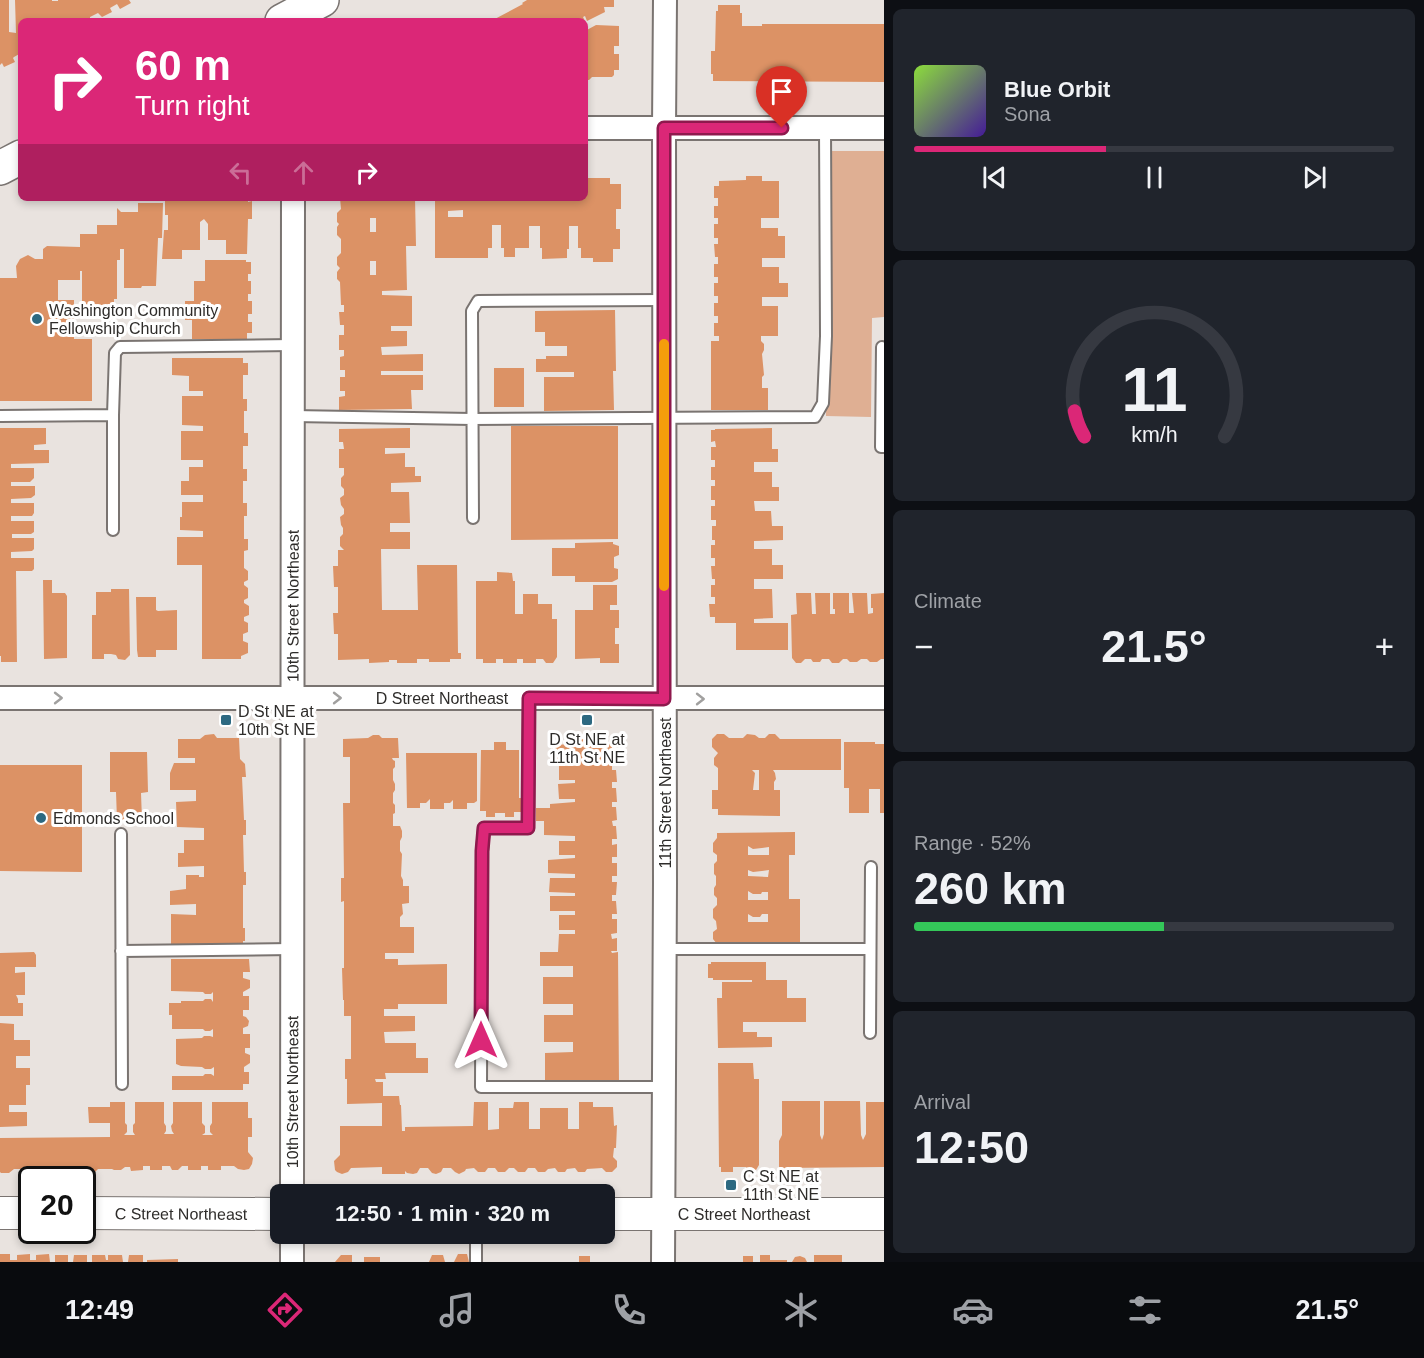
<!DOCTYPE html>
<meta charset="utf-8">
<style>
body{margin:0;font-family:Arial,sans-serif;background:#20242c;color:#f1f3f6;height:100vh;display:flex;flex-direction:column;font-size:22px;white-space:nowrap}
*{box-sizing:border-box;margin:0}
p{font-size:20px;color:#9ea1a6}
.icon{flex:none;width:33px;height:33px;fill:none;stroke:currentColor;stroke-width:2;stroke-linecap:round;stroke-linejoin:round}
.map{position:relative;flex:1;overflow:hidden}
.details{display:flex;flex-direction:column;gap:9px;padding:9px;background:#0d0f14;width:540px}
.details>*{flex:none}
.banner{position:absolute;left:18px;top:18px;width:570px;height:183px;border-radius:9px;box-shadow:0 3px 9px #0003;background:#db2777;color:#fff;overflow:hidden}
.speed{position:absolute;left:18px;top:1166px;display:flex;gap:12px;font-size:30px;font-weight:700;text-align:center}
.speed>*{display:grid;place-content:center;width:78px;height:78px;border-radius:50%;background:#171b24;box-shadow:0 3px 9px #0003;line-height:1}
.speed .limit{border:3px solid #111;border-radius:9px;background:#fff;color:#111}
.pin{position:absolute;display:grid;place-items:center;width:51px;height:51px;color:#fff;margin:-62px -26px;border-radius:50% 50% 50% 0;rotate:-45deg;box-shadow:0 0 6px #0007}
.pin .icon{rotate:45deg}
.me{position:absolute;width:66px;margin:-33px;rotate:0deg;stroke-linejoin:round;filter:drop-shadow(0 0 4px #0008)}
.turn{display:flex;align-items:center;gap:21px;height:126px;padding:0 18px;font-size:27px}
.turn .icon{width:78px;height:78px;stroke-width:2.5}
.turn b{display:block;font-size:42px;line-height:51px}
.lanes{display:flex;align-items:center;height:57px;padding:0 18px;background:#0003;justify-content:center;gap:30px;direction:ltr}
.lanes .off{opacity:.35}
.big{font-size:45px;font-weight:700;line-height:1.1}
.details .tile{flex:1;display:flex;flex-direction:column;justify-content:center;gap:9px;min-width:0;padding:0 21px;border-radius:9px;background:#20242c}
.details .dial{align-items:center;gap:0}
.dial svg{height:156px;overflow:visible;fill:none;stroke:#363941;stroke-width:7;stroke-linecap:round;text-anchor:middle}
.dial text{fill:#f1f3f6;stroke:none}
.song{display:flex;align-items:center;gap:18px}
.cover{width:72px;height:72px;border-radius:9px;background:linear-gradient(135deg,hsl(90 70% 55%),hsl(260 70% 35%))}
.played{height:6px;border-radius:3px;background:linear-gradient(90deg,#db2777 40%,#363941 40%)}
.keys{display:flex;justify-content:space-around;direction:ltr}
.heat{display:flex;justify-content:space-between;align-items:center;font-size:33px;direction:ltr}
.charge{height:9px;border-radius:4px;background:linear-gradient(90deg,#34c759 52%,#363941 0)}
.trip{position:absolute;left:270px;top:1184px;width:345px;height:60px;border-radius:9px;background:#171b24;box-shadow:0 3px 9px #0003;font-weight:700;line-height:60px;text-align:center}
.tab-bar{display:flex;height:96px;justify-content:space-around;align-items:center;background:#090b0e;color:#9ea1a6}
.tab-bar .icon{width:42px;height:42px}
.tab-bar .selected{color:#db2777}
.tab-bar b{font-size:27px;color:#f1f3f6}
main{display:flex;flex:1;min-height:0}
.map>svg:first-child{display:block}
.green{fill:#dfaf93}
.building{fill:#dc9265;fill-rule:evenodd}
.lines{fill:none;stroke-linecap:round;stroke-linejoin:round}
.lane-casing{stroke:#7a7471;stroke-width:14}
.street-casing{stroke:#7a7471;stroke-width:26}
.secondary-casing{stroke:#7a7471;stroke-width:34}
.primary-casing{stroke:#7a7471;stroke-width:36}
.lane{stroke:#fff;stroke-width:10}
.street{stroke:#fff;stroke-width:22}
.secondary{stroke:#fff;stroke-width:32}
.primary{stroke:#fff;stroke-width:33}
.oneway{stroke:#a1a09f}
.route-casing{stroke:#8e194d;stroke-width:15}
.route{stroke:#db2777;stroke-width:10}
.slow{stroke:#f59e0b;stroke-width:10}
.poi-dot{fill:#2d6981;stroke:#fff;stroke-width:2}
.labels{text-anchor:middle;stroke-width:6;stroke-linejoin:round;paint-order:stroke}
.poi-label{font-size:16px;fill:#2e2c2a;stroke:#fff;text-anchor:start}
.street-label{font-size:16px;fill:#2e2c2a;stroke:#fff}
</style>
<main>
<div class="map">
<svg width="884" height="1262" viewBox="0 0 884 1262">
<rect width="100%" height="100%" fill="#e9e3df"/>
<path class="green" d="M828 151H884V317L872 318 871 417 826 416Z"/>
<path class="building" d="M0 0H9V32L16 33 15 0H52V1H58V0H129L131 3 120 9 117 4 110 8 112 12 102 17 98 13 90 17V21H21V53L14 57 13 58 15 62 4 67 2 63 0 65Z
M527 0H614V7H604L605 12 587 21 585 16 583 17 585 21H491L523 4 522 3Z
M718 5H740V13H742V26H762V24H884V82L713 81V74H711V51H715L716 11H718Z
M596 25 619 26V46H614V54H619V70H614V75L612 77H592L589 80H585V31Z
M746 176H762V181H779V218H761V228H778V236H785V258H762V267H779V283H788V297H762V306H778V336H761V341L764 344V350L762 354 764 375 762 377V388H768V410H711V341H719V336H714V323H718V316H714V303H718V296H714V283H718V277H714V264H718V257H715L714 244H718V238H714V224H718V218H714V206H718V198H714V186H719V181L746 180Z
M585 178H610V184H621V209H616V229H620V249H613V262H593V258H581V248H578V226H569V249H567V258L542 259V248H540V226H529V248H515V257H504V248H501V225H492V248H488V258H435V198H585ZM463 210V217H448V211Z
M165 198H248V202L252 201V219H248L247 254H226V240H208V224L204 219 200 222V250H182V259H162L164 230H168V215H165Z
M340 198H415L416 246H406L407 290 382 291V295L412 296V326H391V331H407V346L381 347 382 355 423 354V371H381V375H423V390H411L412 409 339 410V397L345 396V391H340V377H345V370H340V357L344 356V350H339V335H344V325H340L339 312H344V305H341L340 282 337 279V272L340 268 337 265V257L341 253V239L337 235V227L339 224 337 222V213L341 209ZM370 218H376V232H370ZM370 261H376V275H370Z
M138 203H163L162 238H158L156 286H142L141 288H124V249H120V260H117V299H114V305H100V309H82V271H80V280H58V300H74V339H92V401H0V278H17L16 266 20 259 28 255 35 259H43V249L47 246 80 247V234H97V225H117V208L121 212H138Z
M205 260H246V262H251V274H248V281H251V294H248V301H252V314H248V322H252V333H247V339H192V320H185V301H194V281H205Z
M615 310 616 371H613L614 410 544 411V377H574V372H536V359H546V356H567V346H545V332H535V311Z
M172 358H243V363H248V375H243V399H247V411H244V433H248V446H243V469H247V481H243V503H247V516H244V539H248V550L244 551V568L248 571V580L244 582V585L248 588V598L244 600V603L249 606V615L244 617V621L248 623V632L243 634V641L248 643V653L241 656V659H202V565H177V537H203V531L180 530V517H182V502H203V495H181V481H189V467H203V460H181V431H203V426L182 425V396H203V391H189V376L172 375Z
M494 368H524V407H494Z
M511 426H618V539L511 540Z
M0 428H46V444L34 445V450H49V463L11 464V468H34V478L30 482H11V486H35V495L31 498 11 499V503H34V513L32 516H11V521H34V532L31 534H12V538H34V549L32 551 11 552V558H34V569L32 571H16L17 662H1V656H0Z
M410 428V448H385V454L405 453V467H415V476H421V482L391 483V492H409L410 523H390V532H410V549H381L382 610H418L417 565H457L458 653H461V659H450V662H429V659H417V663H397V660H389V662L369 663V659L338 660V634H334L333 613H338V587H334L333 566H338V550H344L340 546V537L343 534V528L341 525 340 517 344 514V509L341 505 340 498 344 495V489L341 486V478L344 475V468H339V449H344L343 442H339V429Z
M772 428V449H778V462H754V472H772V487H779V501H754L755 511H771L772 526H783V540L754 541V549H772V565H783V579H754V589H772L773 618 754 619V623H788V650H736V623H715V617H710L709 604H715V597H711V585H715V579H712L711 566H715V558H711V545H715V540H712V526H716V520H711V506H715V500H711V486H715V480H711V467H715V460H711V447H716L715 441 711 442V430H715V429Z
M613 542V544L619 546V555L614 557V568L618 569V579L612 582H575V576H552V548H575V543Z
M497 572 512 573 513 581H515V614H523V594H538V604H552V619H557V657L553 663H546L543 659H536V663H523V659H517V663H503V659H496V663H483V659H476V581H497Z
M43 580H52V593H65L67 596V658L44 659Z
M593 585H617V605H610V610H619V628H615V644H619V663H600V658L575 659V610H593Z
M111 589H129L130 655 125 660 118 659 116 655 111 654H104V659H92V615H96V592H111Z
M796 593H811L812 614H816L815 593H830V614H835V609H833V593H849V613H854L852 593H867L868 614 873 613V608H871V594L884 593V659H881L877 662H870L867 659H861L857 662H850L847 659H843L839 663H832L829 659H822L820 662H813L811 659H805L801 663H796L792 658 791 615 797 614Z
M136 597H156V610L158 611 177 610V650H156V657H138L137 650Z
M214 734 217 738H239L240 759 245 764 246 777H242L244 820H246V835H243L244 872H246V885H243V928H245V941H243V947L171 948V914L196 915V904L170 905V891L186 889V875H199V877H204V866L178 867V853H184V840H204V828L177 827 176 802 196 801V790H170V773L174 763H195V758H178V739H200L205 735Z
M717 734H724L729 738H743L747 734 755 735 759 738H765L769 734H775L780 739H841V770H773L775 773 776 779 774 782V790H780V816L718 815V809H712V790H718V768L714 765V758L718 753 712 747V739ZM752 770H759V790H753L755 773Z
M373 735H379L382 738H398L399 758H392L393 760 395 761V767L393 769V780L395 784V790L393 793V803L395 805V813L393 814V826H400L402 831V837L400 841V851L402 854 401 876 403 880V886H409V903L402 904 403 914 400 917V927H414V953H385V959H398V965L447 964V1004H398V1009H384V1016H415V1031L384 1032 385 1043H416V1058H428V1073H385L386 1079H375L376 1082H383V1096H399L400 1105H401L402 1131H405V1127L473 1126 474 1102H488V1130L499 1129V1108H513L514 1102H529V1129H540V1108H568V1129H579V1102H593V1107H613L614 1126 617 1125 616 1148H614L613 1157 617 1161V1167L612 1172H606L602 1168 587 1169 585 1172H578L575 1168 567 1169 565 1172H558L555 1168 548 1169 545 1172H538L535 1168H528L525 1172H518L514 1168H509L505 1172H498L495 1168H488L485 1172H478L474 1168 466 1169 465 1171 459 1174 455 1172 451 1168H443L441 1172 436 1174 432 1173 428 1168H420L417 1173 413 1174 407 1173 405 1171V1174H382V1167L351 1168 348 1172 342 1174 337 1172 335 1170 334 1161 340 1155V1126H382V1103L347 1104V1079H345V1059H351V1016H344V1000H343L342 968H344V901L341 902V878H344L343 803H350V757H343V739L368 738Z
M572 739H587V745L612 744V750L616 749 617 762H612V770H616L617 782H612V788H616L617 802H612V807H616L617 820 612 821 613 826H616L617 839H612V845L617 844V857H612V863H617V876H612V882H617L616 895H612V901H616L617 914H612V919H617V933L611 934 612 939 617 938V951H611L612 953 618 952 619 1084 545 1085V1053L573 1052V1042H544V1015H573V1004H543V977H573V966H540V952H558L559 934H575V930H559V915H575V911H550V896H575V893L549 892 550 878H575V874L548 873V860L575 858V855H559V841H575V836L544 835V821H536V808H550V804L575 802V799H559L558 784 575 783V780H559V764L553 765 552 745 572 744Z
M494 742H506V750H519V798H523V812H514V817H505V813H495V817H486V811H480L481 750H494Z
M844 742H875V744H884V813H880V789H869V813H849V788H844Z
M110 752H147L148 792 141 793 142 820H117L116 792H110Z
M406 753H477V801L474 803H467V809H453V800L450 803H444V809H430V799L426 803H420V808H407Z
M0 765H82V872L0 871Z
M795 832V855H789V899H800V943L717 944 713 939V932L717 929 716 921 713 918V909L717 905V898L714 895V888L716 885V876L714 874V864L717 861V855L713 852V843L717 838V833ZM748 846 753 849 769 847V855H748ZM748 870 753 872 769 870 768 877 748 876ZM748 891 753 894H761L762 892H768V900H748ZM748 914 753 917H760L762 914H768V922H748Z
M34 952 36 955V967H15V973L25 972V995H16L18 999V1003H23V1016H0V953Z
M171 959H249L250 972H243V978L250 980V988L243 992V996H249V1010H243V1016L246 1017 249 1021 248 1026 243 1028V1034H250V1048H245V1053L250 1055V1063L244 1067V1072H249V1084H243V1090H172V1076H203L205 1074H211L214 1076V1067L211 1069H205L202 1067 181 1066 176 1064V1039L202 1038 204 1036H210L213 1037V1029L210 1031H205L203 1029H172V1015H169V1003H181V1001H203L205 999H211L213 1002V992L211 994H205L203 992 171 991Z
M711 962H766V980H787V998H806V1022H743V1032H757V1037H772V1047L718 1048 717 998H722V982H752V980H713V978H708V964H711Z
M0 1023 14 1024V1040H30V1056H16V1068H30V1085H26V1105H9V1112H27V1126L0 1127Z
M718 1063H753L754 1079H759V1165L756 1170H746V1167H733V1172H721V1167H719Z
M782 1101H820V1135L822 1140 824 1134V1101H860L861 1135 863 1140 866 1134V1102H884V1167L779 1168V1141L782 1135Z
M110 1102H125V1123L127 1125V1132L124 1135H135L133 1132V1125L135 1123V1102H164V1123L166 1126V1131L164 1134H174L172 1131 171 1126 173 1123V1102H202V1123L205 1126V1133L202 1135H213L210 1132V1126L212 1123V1102H248V1118H252V1137H248V1152L253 1158 252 1164 249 1169 244 1170 238 1169 234 1166H221V1170H208V1166H201V1170H188V1166H182L178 1170H172L170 1166H162V1170H150V1166H143V1170L131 1171 130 1167H125L121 1170H114L112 1169H98L95 1172H86L83 1170H70L67 1172H58L55 1169H41L38 1172 29 1173 26 1169H14L9 1173H1L0 1172V1138L110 1137V1123H89L88 1107H110Z
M0 1254H10V1260H17V1255L30 1254V1260H36V1255L49 1254 50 1262H0Z
M458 1254H467L469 1262H454Z
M55 1255H68V1262H55Z
M74 1255H87V1262H73Z
M92 1255H105L106 1260H108V1255H122L123 1262H92Z
M129 1255H143V1262H128Z
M341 1255H352V1262H335Z
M432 1255H443L445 1262H429Z
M760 1255H770V1260H787V1262H760Z
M814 1255H842V1262H814Z
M579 1256H590V1262H579Z
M743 1256H753V1262H743Z
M800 1256 805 1258 807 1262H792L795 1257Z
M364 1257H380V1262H364Z
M178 1259V1262H147V1260Z"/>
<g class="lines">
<g class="lane-casing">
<path id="lane" d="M882 347 881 447H884
M0 416 113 415
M293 416 472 419 815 417 823 403 826 336 825 128
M473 518 472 311 478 301 664 300
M113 530V415L115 353 120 347 293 345
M529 698 528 828H484L482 851 481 1087H664
M121 834 122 1084
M664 949H870
M121 951 292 949
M870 1033 871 867
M476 1262V1233"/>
</g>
<g class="street-casing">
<g id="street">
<path d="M585 128H884"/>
<path id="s1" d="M0 698H884"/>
<path id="s2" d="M292 1194 293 198"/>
<path d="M292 1262V1233"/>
<path d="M663 1262 665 883 664 128 665 0"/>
</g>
</g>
<g class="secondary-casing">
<g id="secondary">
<path d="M0 1213H32"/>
<path id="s3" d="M82 1213 280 1214"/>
<path id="s4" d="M604 1214H884"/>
</g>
</g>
<g class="primary-casing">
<path id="primary" d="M282 21 322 0
M0 168 21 157"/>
</g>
<use href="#lane" class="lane"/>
<use href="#street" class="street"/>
<use href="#secondary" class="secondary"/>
<use href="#primary" class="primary"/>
</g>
<defs><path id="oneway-chevron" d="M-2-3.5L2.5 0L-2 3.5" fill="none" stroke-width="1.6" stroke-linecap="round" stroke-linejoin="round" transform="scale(1.5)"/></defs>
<g class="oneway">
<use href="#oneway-chevron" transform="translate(58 698)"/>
<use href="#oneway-chevron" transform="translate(337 698)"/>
<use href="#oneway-chevron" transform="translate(700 699)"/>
</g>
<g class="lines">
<g class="route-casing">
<path id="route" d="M481 1040 482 851 484 828H528L529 698 664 699V128H782"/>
</g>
<use href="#route" class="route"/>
<path class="slow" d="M664 344V586"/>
</g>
<g class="poi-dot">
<circle cx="37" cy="319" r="6"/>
<rect x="220" y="714" width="12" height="12" rx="3"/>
<rect x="581" y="714" width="12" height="12" rx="3"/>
<circle cx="41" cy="818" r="6"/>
<rect x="725" y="1179" width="12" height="12" rx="3"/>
</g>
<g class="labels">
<g class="poi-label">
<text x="49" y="316">Washington Community<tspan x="49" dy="18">Fellowship Church</tspan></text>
<text x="238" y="717">D St NE at<tspan x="238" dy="18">10th St NE</tspan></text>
<text x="587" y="745" text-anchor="middle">D St NE at<tspan x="587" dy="18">11th St NE</tspan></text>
<text x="53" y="824">Edmonds School</text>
<text x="743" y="1182">C St NE at<tspan x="743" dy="18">11th St NE</tspan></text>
</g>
<g class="street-label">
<text dy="6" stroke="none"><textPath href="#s2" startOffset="588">10th Street Northeast</textPath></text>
<text dy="6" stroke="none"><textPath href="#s1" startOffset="442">D Street Northeast</textPath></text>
<text transform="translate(665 793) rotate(-90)" y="6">11th Street Northeast</text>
<text dy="6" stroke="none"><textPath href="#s2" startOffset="102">10th Street Northeast</textPath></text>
<text dy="6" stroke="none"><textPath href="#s3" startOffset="99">C Street Northeast</textPath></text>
<text dy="6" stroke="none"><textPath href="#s4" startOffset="140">C Street Northeast</textPath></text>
</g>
</g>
</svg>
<div class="speed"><div class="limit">20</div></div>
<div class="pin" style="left:782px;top:128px;background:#d93025"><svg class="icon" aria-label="arrive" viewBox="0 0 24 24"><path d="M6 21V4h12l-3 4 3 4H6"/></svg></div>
<svg class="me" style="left:481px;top:1040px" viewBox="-20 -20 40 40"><path d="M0-17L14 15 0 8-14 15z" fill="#db2777" stroke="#fff" stroke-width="4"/></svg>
<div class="trip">12:50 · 1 min · 320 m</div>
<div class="banner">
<div class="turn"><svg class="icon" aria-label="right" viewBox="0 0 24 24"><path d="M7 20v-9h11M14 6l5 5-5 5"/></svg><div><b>60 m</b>Turn right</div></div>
<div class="lanes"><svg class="icon off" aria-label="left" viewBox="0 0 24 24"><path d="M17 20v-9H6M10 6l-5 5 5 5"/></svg><svg class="icon off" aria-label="ahead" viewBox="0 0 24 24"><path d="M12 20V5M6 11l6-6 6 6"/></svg><svg class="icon" aria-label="right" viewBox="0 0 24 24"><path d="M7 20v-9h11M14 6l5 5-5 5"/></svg></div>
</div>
</div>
<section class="details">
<div class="tile">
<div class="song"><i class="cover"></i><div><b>Blue Orbit</b><p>Sona</p></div></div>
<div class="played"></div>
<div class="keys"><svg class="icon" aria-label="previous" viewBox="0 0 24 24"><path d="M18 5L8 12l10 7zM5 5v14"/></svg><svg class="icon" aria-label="pause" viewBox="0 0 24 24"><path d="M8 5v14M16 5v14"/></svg><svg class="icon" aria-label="next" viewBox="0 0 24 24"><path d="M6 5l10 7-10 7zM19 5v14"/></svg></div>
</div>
<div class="tile dial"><svg viewBox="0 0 100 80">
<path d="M14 69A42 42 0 1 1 86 69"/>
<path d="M14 69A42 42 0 0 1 9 56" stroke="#db2777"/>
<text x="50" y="56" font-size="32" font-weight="700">11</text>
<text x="50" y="72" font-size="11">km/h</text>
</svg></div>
<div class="tile"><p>Climate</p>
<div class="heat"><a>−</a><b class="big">21.5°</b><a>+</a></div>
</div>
<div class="tile"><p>Range · 52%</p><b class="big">260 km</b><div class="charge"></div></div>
<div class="tile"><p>Arrival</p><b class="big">12:50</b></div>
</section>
</main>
<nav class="tab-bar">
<b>12:49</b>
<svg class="icon selected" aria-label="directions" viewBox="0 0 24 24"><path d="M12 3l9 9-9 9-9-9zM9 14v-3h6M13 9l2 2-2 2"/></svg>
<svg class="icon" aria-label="music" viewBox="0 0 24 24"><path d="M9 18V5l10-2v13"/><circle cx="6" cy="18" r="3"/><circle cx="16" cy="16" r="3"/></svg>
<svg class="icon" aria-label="phone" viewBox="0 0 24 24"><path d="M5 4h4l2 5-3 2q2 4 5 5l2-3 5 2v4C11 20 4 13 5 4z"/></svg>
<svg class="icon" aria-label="climate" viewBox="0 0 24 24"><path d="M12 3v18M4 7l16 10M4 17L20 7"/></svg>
<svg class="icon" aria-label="car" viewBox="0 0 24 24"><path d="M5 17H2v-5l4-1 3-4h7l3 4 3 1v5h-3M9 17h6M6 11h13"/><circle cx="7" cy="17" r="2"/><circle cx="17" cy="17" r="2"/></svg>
<svg class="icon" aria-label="filters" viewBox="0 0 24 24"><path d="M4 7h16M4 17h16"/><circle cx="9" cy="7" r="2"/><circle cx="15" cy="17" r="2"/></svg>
<b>21.5°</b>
</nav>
